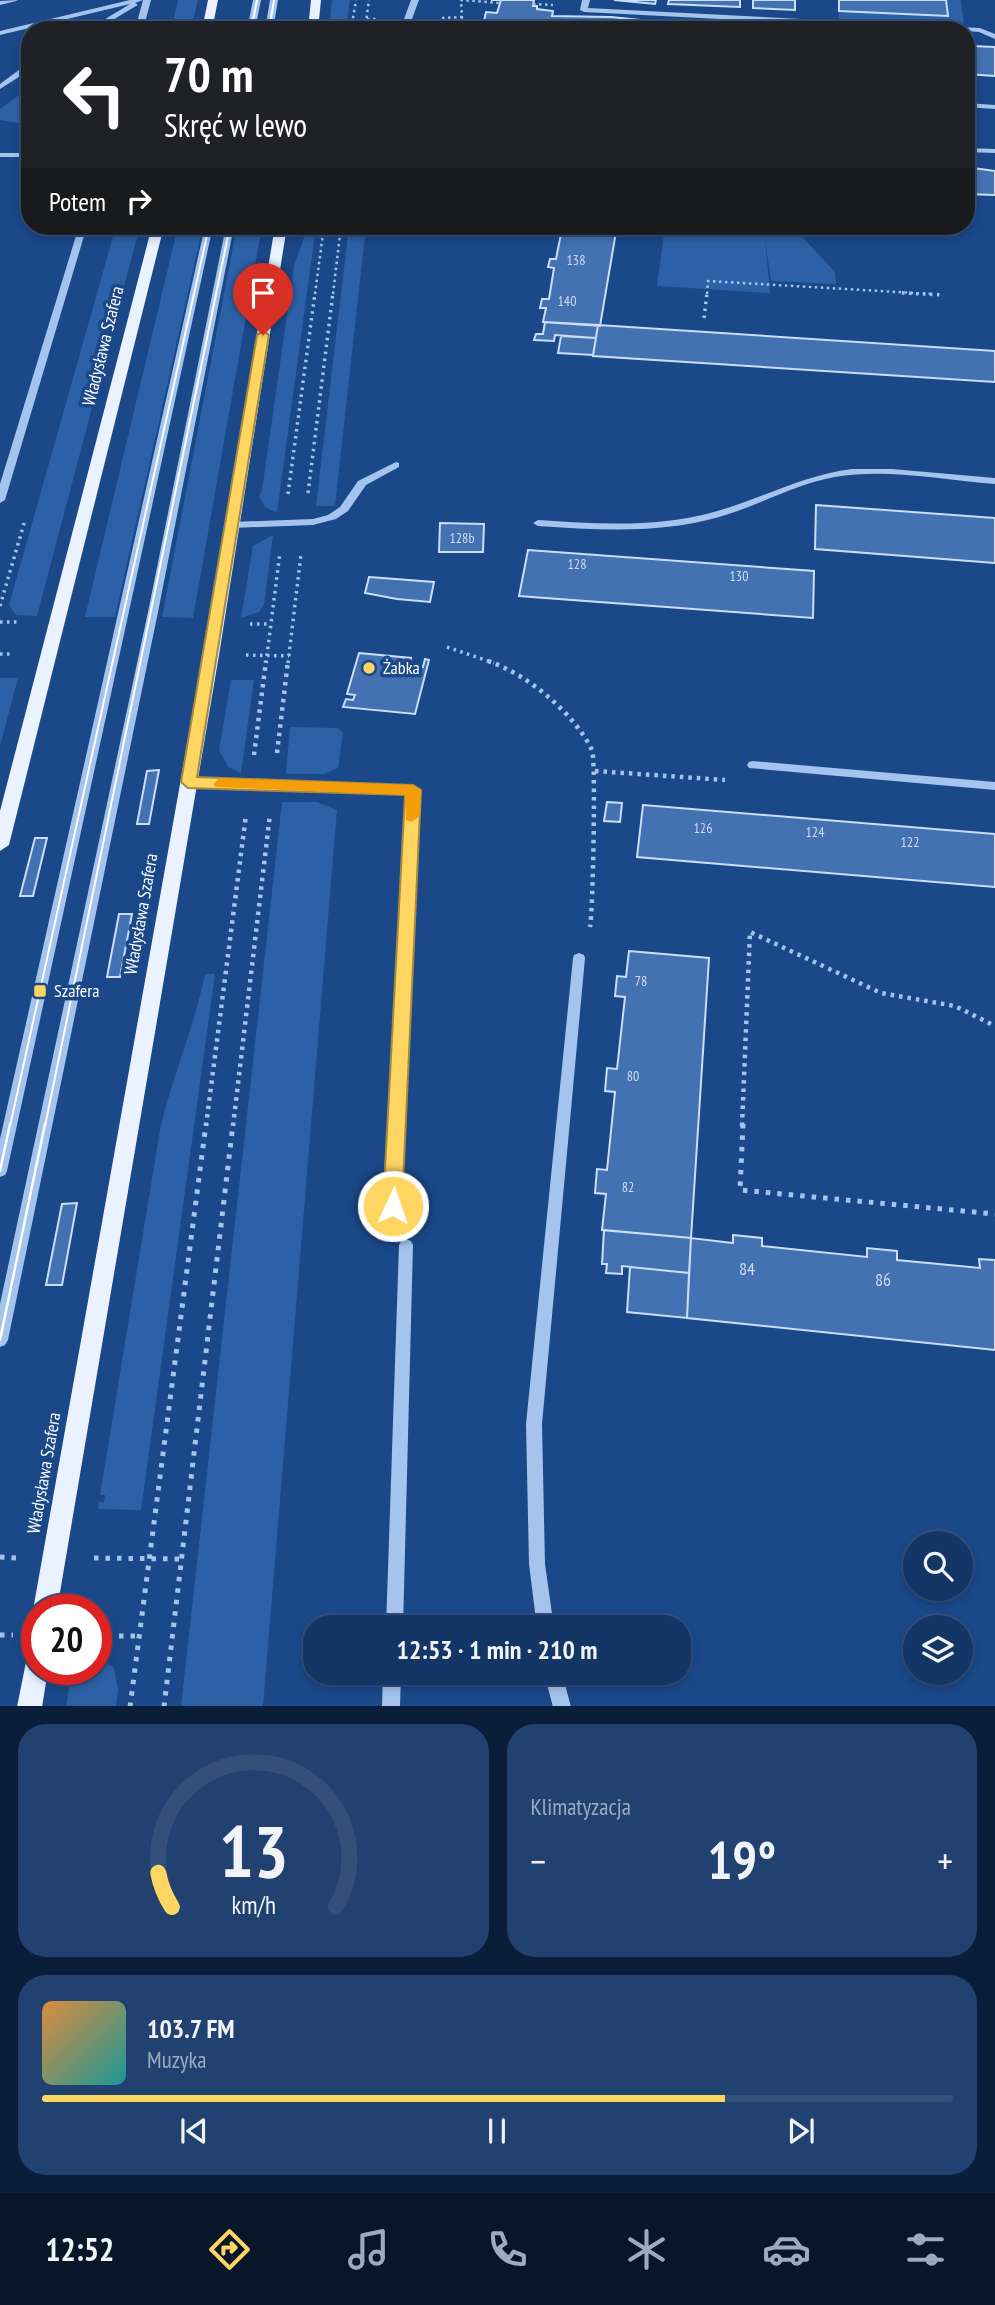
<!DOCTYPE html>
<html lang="pl">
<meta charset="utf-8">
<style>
body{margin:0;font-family:"PT Sans Narrow",sans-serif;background:#214170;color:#f1f3f6;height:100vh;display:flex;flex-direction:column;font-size:26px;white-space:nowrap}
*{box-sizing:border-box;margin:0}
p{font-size:23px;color:#9dabc0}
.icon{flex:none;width:38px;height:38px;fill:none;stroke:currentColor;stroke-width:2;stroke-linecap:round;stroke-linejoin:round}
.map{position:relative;height:1706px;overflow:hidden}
.panel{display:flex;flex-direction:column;gap:18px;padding:18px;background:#0b1e39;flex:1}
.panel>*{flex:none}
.hud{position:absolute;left:21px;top:21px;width:954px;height:214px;border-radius:28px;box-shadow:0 4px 10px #0003,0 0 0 2px #33507b;background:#202124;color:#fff;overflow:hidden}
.buttons{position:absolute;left:903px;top:1531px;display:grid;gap:14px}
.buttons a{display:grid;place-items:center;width:70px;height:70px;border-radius:50%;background:#143667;box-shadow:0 4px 10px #0003,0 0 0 2px #33507b;font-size:35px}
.speed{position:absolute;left:21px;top:1594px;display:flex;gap:14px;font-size:35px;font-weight:700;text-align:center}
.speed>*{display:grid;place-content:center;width:91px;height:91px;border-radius:50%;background:#143667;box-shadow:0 4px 10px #0003,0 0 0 2px #33507b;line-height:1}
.speed .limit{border:10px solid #d22;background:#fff;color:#111}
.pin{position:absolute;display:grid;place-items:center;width:60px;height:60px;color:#fff;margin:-72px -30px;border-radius:50% 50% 50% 0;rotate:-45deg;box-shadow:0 0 7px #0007}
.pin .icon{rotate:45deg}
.me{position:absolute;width:77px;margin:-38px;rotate:3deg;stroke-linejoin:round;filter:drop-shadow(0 0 5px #0008)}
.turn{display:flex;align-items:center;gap:24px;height:147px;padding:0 28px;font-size:32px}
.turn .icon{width:91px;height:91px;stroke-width:2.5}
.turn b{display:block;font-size:49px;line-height:60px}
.then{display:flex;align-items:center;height:66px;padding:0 28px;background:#0003;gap:14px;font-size:26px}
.big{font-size:52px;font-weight:700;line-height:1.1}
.panel .widget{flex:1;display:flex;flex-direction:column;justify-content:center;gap:10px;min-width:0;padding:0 24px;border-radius:28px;background:#214170}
.panel .dial{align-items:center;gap:0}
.dial svg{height:182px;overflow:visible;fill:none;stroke:#33507b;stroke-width:7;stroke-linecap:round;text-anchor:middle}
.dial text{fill:#f1f3f6;stroke:none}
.song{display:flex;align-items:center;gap:21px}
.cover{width:84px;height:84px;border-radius:10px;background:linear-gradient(135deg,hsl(30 70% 55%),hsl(180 70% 35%))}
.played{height:7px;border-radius:4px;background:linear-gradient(90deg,#fed560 75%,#33507b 75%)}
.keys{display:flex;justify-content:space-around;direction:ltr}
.heat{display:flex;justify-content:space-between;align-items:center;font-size:38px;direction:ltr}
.panel .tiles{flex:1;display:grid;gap:18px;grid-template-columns:1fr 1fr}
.widget:last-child{grid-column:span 2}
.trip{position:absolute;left:303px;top:1615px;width:388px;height:70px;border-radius:28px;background:#143667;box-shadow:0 4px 10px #0003,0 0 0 2px #33507b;font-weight:700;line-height:70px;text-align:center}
.dock{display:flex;height:112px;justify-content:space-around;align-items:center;background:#081629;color:#9dabc0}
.dock .icon{width:49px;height:49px}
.dock .active{color:#fed560}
.dock b{font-size:32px;color:#f1f3f6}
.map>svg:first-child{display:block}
.green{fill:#2d61a7}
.building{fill:#4371b2;stroke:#c9def9;stroke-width:2}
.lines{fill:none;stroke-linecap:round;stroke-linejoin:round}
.path-far3{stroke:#a4c3ed;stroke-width:2.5;stroke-dasharray:2.5 3.5;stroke-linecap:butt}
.path-far2{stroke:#a4c3ed;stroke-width:3.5;stroke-dasharray:2.5 4.5;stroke-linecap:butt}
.path-far1{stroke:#a4c3ed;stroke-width:4.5;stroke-dasharray:3.5 5;stroke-linecap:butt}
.path{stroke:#a4c3ed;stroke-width:5;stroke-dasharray:4.5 7;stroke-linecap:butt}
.minor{fill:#a4c3ed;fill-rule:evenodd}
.major{fill:#eaf1ff;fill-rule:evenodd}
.tram-far1{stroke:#fff;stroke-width:2}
.tram{stroke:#fff;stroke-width:2.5}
.route{fill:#fed560;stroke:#a58a3e;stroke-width:2}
.slow{fill:#f59e0b}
.poi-dot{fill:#fed560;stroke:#1a4889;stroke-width:2.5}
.labels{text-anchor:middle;stroke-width:7;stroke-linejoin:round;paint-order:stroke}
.number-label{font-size:14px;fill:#d0dcec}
.street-label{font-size:18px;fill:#fff;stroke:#1a4889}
.poi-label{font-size:18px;fill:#fff;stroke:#1a4889;text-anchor:start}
.near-number-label{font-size:18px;fill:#d0dcec}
</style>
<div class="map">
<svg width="995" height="1707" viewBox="0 0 995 1707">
<rect width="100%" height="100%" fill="#1a4889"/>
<path class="green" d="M178 0H198L191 30H171Z
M332 0H350L346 30H329Z
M946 0H961L964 25 839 19V11L947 16Z
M30 87V125L0 120V109Z
M116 226H140L37 616 16 615 9 605Z
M178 226H203L115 617H85Z
M237 226H262L193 618 162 617Z
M308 226H316L277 513 265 507 259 496 262 490 294 266Z
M349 226H366L335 506H316Z
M665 226H792L835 272 836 284 771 281 765 238 770 293 657 286Z
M273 535 264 604 259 612 241 618 253 546Z
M0 678H18L0 746Z
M231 680H254L241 773 228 767 219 750Z
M290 727 338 728 343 733 338 768 324 774H286Z
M282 802H317L337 810 263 1706H181Z
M205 974H215L141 1510 98 1509 99 1502H104L105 1495H100L160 1130C172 1077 194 1028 205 974Z
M96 1654 114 1668 118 1689 116 1706H66L72 1670H96Z"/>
<path class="building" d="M491 0H534L533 6H537V9L553 11 552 16 611 17 640 20V25L743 30H467L470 20 484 21 486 12 497 13 501 0Z
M614 0H656L655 4Z
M669 0H740V7L668 4Z
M753 0H795V10L753 8Z
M839 0H946L948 16 839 11Z
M966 41H972V46L995 47V76L966 74Z
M966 167 995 171V195L966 194Z
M557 226H617L600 326 543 322 546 308H540L542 299H549L554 268 548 267 550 259H556L562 229H556Z
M545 322 598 325 596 338 555 335 554 341 534 340 536 334H543Z
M598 325 995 351V382L593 356Z
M561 336 596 338 593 355 558 353Z
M816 505 995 518V563L815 549Z
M440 523 484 524 483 552H439Z
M528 550 814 571 813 618 519 596Z
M369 577 434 582 430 602 397 599 365 593Z
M359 653 411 658 409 666 423 667 425 659 429 660 415 714 343 707 346 699 353 700 355 695 347 694Z
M159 770 149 824H137L147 771Z
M607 802 622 803 620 822 604 821Z
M643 805 995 834V887L637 857Z
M35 838H47L33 896H20Z
M119 914H132L120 977H107Z
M629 951 709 958 691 1238 602 1230 606 1194 595 1193 597 1169 607 1170 615 1092 605 1091 607 1068 617 1069 625 997 615 996 617 976 626 977Z
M77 1203 62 1285H46L62 1204Z
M604 1230 691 1238 689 1273 622 1266V1274L606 1273 607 1264H602Z
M733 1235 762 1238V1246L867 1257V1248L897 1251V1260L980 1268 979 1259 995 1260V1350L687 1318 691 1238 733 1243Z
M630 1267 689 1273 687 1318 627 1312Z"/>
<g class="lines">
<path class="path-far3" d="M533 4 553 5
M442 18 462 17
M367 19H377
M351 30 356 0
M365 30 369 0
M458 30 462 17 461 0 500 3
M315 294 324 226
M333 294 341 226
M707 294 708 281 931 294"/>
<path class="path-far2" d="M902 293 944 295
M704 318 707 293
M308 493 333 293
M288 494 315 293
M0 606 25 520
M0 622H21
M250 624H270
M447 647 494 663
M0 654H13
M246 655 289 656
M266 663 280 552
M288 663 301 554"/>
<path class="path-far1" d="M488 661C527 674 574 713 592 750 596 759 593 912 590 927
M277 753 288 661
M254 755 266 661
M595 771 725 780
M206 1126 246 815
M233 1126 270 814
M742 1126 750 932 881 993 955 1006 995 1026"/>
<path class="path" d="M743 1124 740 1190 995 1214
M0 1557 17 1558
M94 1558 181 1559
M0 1635H13
M96 1636H139
M130 1707 206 1124
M164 1707 233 1124"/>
<path class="minor" d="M18 0 16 1 0 5V1Z
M130 0H143L135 3 138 5 136 6 96 30H87L130 4 0 35V31Z
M143 0H151L143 30H135Z
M253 0H261L255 30H247Z
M270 0H278L273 30H265Z
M411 0H419L408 30H400Z
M582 0H590L588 8 980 28 995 34V39L979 32 966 31V30H932L584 12 580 10Z
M27 64H30V70L0 89V84Z
M966 103 995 105V109L966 107Z
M966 148 995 149V153L966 152Z
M0 153H30V157H0Z
M79 226H87L5 500 0 503V484Z
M205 226H213L7 1171 5 1175 0 1177V1139Z
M226 226H234L158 612 8 1340 5 1345 0 1347V1304L148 612Z
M396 462 399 463V467L366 485 348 511 336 519 313 525 232 528 227 525 232 522 313 519 328 515 340 507 358 481Z
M852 469H892L995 478V484C943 480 887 468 835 477 795 484 758 506 719 517 660 534 598 530 538 526L533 523 538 520C596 524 657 528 714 512 761 499 803 475 852 469Z
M753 761 995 782V790L749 768 747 765 749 762Z
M189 778 413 786 419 790 399 1206 397 1210 392 1212 387 1210 385 1206 407 794 185 785 183 782Z
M579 953 584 955 585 958 542 1424 545 1564 554 1628H537L529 1564 526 1424 573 958 574 955Z
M406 1239 411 1241 413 1245 403 1628H386L399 1245 401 1241Z
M383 1673H401L400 1707H382Z
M544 1673H562L571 1707H553Z"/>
<path class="major" d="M208 0H218L212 30H202Z
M311 0H321L318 30H308Z
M152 226H164L9 845 0 851V811Z
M275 226H287L219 655 57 1610H37V1618L33 1610 203 655Z
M37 1649V1670H48L42 1707H17L28 1652Z"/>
<path class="tram-far1" d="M251 30 257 0
M269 30 274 0
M10 1126 209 226
M45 1126 230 226"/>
<path class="tram" d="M0 1171 10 1124
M0 1340 45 1124"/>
</g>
<path class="route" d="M263 331 269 335 197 777 413 785 421 790 402 1206 399 1212H386L383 1206 405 795 188 788 181 782 257 335Z"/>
<path class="slow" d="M220 778 413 785 421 790 420 816 412 822 406 820 405 795 215 787 213 784Z"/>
<g class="poi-dot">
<circle cx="369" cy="668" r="7"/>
<rect x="33" y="984" width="14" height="14" rx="3.5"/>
</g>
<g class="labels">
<g class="number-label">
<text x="576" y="265">138</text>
<text x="567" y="306">140</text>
<text x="462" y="543">128b</text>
<text x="577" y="569">128</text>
<text x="739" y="581">130</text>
<text x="703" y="833">126</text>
<text x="815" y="837">124</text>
<text x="910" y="847">122</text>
<text x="641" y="986">78</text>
<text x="633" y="1081">80</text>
<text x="628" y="1192">82</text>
</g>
<g class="street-label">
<text transform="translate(103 346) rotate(-76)" y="6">Władysława Szafera</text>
<text transform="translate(141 914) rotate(-80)" y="6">Władysława Szafera</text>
<text transform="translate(44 1473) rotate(-80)" y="6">Władysława Szafera</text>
</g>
<g class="poi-label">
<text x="383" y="674">Żabka</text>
<text x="54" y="997">Szafera</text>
</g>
<g class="near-number-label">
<text x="747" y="1275">84</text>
<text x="883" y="1286">86</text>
</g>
</g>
</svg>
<div class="buttons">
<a><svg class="icon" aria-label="search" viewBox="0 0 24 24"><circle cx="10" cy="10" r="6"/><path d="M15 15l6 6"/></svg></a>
<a><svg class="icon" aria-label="layers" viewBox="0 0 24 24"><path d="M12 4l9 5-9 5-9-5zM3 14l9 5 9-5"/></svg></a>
</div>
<div class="speed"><div class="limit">20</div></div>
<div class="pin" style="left:263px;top:335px;background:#d93025"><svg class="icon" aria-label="arrive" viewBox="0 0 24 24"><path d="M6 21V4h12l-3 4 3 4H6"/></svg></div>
<svg class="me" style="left:393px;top:1206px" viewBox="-20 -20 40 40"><circle r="17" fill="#fed560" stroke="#fff" stroke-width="3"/><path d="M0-11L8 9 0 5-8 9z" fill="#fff"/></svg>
<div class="trip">12:53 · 1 min · 210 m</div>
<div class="hud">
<div class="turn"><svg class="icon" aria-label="left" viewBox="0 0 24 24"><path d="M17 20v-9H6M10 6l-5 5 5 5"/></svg><div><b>70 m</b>Skręć w lewo</div></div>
<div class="then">Potem<svg class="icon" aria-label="right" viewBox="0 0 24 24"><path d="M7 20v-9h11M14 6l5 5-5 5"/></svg></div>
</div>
</div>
<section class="panel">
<div class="tiles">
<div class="widget dial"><svg viewBox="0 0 100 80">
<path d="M14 69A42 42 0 1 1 86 69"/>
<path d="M14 69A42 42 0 0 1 8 54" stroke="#fed560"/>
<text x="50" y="56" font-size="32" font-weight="700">13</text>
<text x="50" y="72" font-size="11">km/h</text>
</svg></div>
<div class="widget"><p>Klimatyzacja</p>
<div class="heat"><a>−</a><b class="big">19°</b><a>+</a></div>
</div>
<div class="widget">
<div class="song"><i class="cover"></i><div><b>103.7 FM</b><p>Muzyka</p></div></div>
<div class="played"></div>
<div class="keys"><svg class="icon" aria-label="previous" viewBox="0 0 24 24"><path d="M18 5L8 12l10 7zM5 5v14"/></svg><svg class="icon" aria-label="pause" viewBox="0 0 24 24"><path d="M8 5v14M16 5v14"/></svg><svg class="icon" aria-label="next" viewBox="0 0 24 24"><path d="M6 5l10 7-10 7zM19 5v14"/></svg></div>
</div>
</div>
</section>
<nav class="dock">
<b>12:52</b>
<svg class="icon active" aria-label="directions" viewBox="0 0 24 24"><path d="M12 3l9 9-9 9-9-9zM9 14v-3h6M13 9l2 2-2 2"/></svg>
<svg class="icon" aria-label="music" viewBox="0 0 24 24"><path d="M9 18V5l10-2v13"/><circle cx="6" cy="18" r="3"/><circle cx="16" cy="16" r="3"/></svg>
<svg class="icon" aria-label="phone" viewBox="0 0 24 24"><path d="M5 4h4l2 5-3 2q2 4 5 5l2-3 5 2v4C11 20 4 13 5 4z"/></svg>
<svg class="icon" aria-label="climate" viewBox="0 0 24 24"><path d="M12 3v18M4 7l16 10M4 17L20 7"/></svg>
<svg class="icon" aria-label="car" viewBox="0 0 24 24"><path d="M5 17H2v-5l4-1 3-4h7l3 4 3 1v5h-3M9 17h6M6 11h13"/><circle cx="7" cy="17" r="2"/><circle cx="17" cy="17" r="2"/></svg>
<svg class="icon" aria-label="filters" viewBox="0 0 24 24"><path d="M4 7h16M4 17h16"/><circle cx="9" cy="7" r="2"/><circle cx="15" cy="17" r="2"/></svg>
</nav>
